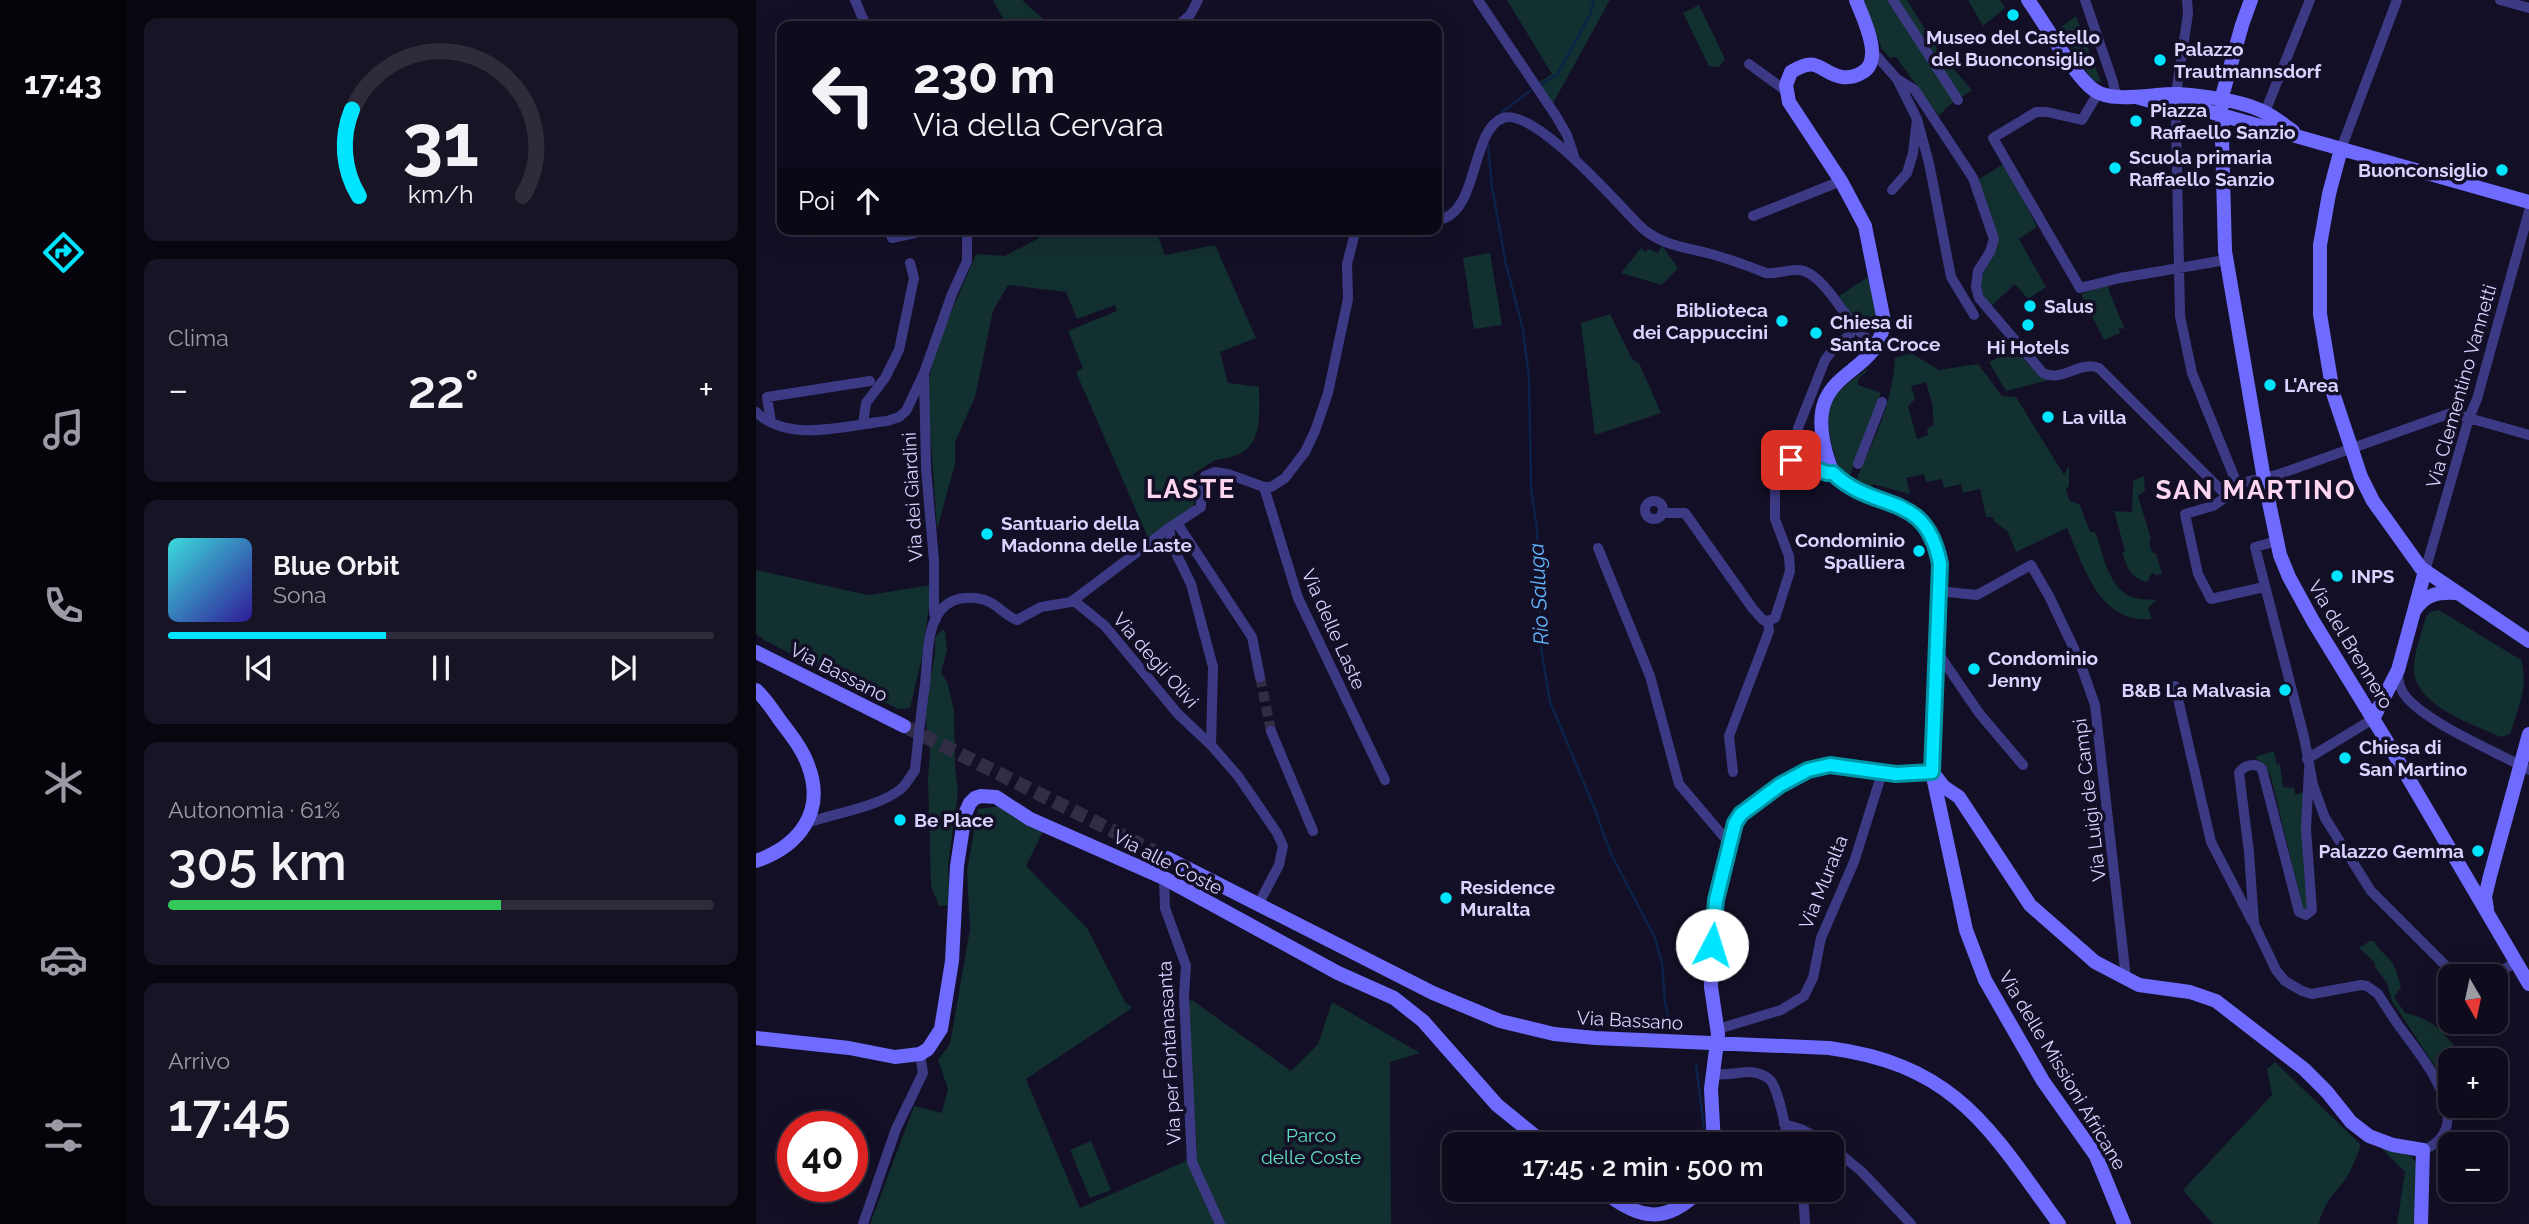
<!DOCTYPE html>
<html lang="it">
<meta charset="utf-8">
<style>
body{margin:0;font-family:Raleway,sans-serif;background:#171425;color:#f1f3f6;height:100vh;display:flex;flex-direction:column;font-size:26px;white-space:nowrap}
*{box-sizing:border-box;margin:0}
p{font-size:23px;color:#9b9ba3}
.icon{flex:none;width:38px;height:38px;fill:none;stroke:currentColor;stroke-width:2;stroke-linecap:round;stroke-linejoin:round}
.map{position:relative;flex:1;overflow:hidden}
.sheet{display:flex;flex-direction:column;gap:18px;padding:18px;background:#08060f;width:630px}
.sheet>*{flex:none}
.hud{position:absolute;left:21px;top:21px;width:665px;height:214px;border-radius:14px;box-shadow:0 7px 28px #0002,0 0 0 2px #2e2b3b;background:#0e0b1c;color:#f1f3f6;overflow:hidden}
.needle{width:46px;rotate:171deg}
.fabs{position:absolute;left:1682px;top:964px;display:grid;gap:14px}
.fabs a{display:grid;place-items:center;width:70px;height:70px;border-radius:14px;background:#0e0b1c;box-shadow:0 7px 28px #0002,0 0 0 2px #2e2b3b;font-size:35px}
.speed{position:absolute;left:21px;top:1111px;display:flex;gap:14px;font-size:35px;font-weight:700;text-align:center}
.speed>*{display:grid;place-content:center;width:91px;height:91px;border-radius:50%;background:#0e0b1c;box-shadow:0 7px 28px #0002,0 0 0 2px #2e2b3b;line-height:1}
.speed .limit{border:10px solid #d22;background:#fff;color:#111}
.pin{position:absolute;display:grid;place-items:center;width:60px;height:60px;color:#fff;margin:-30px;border-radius:14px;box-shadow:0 4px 10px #0006}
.me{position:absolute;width:77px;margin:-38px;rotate:5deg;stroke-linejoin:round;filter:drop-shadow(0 0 5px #0008)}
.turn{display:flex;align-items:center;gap:24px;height:147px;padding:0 21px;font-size:32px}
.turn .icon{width:91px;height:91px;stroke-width:2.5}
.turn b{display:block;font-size:49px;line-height:60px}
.then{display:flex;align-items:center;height:66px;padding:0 21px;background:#0003;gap:14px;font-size:26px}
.big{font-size:52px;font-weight:600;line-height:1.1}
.sheet .widget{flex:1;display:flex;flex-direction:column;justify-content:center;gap:10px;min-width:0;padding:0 24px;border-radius:14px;background:#171425}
.sheet .dial{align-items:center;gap:0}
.dial svg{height:182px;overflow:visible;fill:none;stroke:#2e2b3b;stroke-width:7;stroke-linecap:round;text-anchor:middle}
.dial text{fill:#f1f3f6;stroke:none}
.song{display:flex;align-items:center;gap:21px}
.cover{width:84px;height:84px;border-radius:10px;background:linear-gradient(135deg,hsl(180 70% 55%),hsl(250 70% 35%))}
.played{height:7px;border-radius:4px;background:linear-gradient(90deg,#00e5ff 40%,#2e2b3b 40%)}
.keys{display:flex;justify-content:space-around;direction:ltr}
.heat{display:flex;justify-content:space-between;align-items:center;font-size:38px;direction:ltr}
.charge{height:10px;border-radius:5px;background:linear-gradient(90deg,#34c759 61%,#2e2b3b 0)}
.trip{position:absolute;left:686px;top:1132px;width:402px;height:70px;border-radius:14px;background:#0e0b1c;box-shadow:0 7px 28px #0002,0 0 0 2px #2e2b3b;font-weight:600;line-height:70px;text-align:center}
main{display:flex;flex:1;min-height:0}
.tabs{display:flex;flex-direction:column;width:126px;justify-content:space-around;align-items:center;background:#06040b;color:#9b9ba3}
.tabs .icon{width:49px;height:49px}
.tabs .active{color:#00e5ff}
.tabs b{font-size:32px;color:#f1f3f6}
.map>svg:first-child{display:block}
.green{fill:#12302f;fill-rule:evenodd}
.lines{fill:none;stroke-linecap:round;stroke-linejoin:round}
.stream{stroke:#0c2248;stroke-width:2.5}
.street-tunnel{stroke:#312d47;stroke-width:10;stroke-dasharray:10 5;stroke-linecap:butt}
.secondary-tunnel{stroke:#312d47;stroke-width:14;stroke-dasharray:14 7;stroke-linecap:butt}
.street{stroke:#3d3a85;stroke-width:10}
.secondary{stroke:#6f6bff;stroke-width:14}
.route-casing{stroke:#0095a6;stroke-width:18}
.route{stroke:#00e5ff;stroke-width:12}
.poi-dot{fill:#00e5ff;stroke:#130f26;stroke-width:2.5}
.labels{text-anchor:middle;stroke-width:7;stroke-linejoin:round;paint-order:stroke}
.poi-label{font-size:19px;font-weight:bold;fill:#d9d4ff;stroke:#130f26;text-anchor:start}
.street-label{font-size:19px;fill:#d9d4ff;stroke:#130f26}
.park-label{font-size:19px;fill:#5fe0c0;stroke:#130f26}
.water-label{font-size:21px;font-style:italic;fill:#62b6ff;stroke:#130f26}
.district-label{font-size:26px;font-weight:bold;letter-spacing:2px;fill:#ffd6f0;stroke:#130f26}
</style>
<main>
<nav class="tabs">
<b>17:43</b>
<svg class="icon active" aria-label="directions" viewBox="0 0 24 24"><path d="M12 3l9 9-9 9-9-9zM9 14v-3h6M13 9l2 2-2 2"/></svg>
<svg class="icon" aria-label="music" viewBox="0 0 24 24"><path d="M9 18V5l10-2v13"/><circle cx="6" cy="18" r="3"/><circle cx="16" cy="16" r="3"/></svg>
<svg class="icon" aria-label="phone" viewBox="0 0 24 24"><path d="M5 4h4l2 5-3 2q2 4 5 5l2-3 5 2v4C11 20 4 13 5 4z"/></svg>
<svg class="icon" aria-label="climate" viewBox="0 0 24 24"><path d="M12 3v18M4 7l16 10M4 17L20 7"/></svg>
<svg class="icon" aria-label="car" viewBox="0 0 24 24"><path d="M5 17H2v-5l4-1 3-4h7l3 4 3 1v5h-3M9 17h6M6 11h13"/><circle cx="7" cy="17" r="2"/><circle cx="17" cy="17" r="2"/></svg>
<svg class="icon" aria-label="filters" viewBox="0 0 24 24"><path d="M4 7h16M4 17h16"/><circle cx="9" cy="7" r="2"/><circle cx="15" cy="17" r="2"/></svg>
</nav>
<section class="sheet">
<div class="widget dial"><svg viewBox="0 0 100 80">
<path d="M14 69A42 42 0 1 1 86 69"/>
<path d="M14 69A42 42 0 0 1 11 31" stroke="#00e5ff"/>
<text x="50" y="56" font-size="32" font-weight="700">31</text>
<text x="50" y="72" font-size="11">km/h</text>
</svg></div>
<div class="widget"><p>Clima</p>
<div class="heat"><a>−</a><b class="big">22°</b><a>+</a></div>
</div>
<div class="widget">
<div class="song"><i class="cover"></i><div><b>Blue Orbit</b><p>Sona</p></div></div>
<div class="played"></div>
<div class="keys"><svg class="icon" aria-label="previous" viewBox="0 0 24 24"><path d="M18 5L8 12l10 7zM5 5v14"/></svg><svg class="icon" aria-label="pause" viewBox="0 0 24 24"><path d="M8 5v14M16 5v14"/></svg><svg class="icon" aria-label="next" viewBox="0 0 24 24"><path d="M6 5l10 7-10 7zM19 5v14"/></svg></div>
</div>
<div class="widget"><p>Autonomia · 61%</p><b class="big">305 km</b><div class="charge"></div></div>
<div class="widget"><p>Arrivo</p><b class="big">17:45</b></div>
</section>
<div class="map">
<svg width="1773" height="1224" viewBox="0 0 1773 1224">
<rect width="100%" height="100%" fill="#130f26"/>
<path class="green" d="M237 0H266L295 26H251Z
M751 0H854L796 105 782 83 796 74Z
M1107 0H1151L1185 55 1216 90 1191 107 1183 116 1140 57 1134 58 1126 49Z
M1212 0H1244L1249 8 1227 26Z
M943 5 969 59 963 67 953 66 927 13Z
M1320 16 1345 82 1337 81 1302 29Z
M1249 163 1281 227 1263 239 1290 287 1272 299 1259 284 1234 307C1220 285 1223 277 1237 257L1220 181Z
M281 229H399L409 255 459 245 500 338 464 352 472 383 503 387C503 410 508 445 481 455 474 458 467 458 460 460 453 463 444 470 437 474L439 502 436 509 392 538 320 372 327 368 312 331 361 311 359 305 321 319 310 292 252 285 237 311 219 397 199 442V464L181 529 171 387 180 347 220 254 249 256 283 238Z
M906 246 922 268 906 285 865 273 885 248 890 252 892 249 902 253Z
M734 253 746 325 718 329 707 258Z
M1112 277 1124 315 1118 332C1102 331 1092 309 1083 296Z
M1352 285 1354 294 1369 329 1363 328 1364 333 1348 340 1325 294Z
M854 314 876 359 883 363 905 413 839 435 825 323Z
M1256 344C1267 358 1276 372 1293 380L1250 391 1233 362 1251 353Z
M1155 353 1183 370 1222 364 1246 396 1260 397 1308 475 1313 465V486L1310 489 1313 500 1324 505 1334 532H1339C1348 555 1352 590 1379 598 1387 600 1395 599 1401 600L1392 608 1396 619C1343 624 1328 567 1311 528L1260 552 1252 532 1238 521 1237 517H1230L1224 489 1207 493 1205 484 1188 488 1186 479 1170 482 1168 474 1150 478 1154 494 1117 484 1115 488 1099 482C1117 442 1137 403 1139 358ZM1170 382 1176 403 1178 425 1171 428 1172 435 1161 439 1152 406 1159 399 1155 386Z
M1111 369V371L1102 379V385L1125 393 1093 478 1086 474C1077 458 1066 415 1077 399 1085 387 1100 378 1111 369Z
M1388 476 1389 491 1382 496 1395 539 1393 543 1396 552 1400 554 1406 574 1400 575 1396 573 1391 582C1374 578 1371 567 1366 552L1369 551 1358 511 1376 512 1377 481Z
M0 570 112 595 176 585 166 657 154 708 142 709 8 640 0 634Z
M1683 610 1765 660C1773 685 1762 709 1754 734L1745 737C1716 724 1654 704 1658 665 1659 649 1666 632 1670 617L1674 612Z
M186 630 189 631 191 650 185 672 192 684 198 711 199 768 202 791 192 866 194 905 183 906 175 886 172 779 174 752 169 713 179 653V638Z
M1518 751 1521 765 1524 764 1527 787 1538 788 1539 795 1547 792 1552 910 1547 909 1515 777 1511 768 1499 757Z
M246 806 287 831 270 866 331 928 369 1002 376 1008 270 1079 324 1208 428 1162 441 1150 431 1002 436 1000 535 1071 562 1044 576 1002 664 1053 634 1062 635 1224H114L158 1106 186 1113 192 1089 182 1060 194 1044 214 929 211 871 222 809Z
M1614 941H1618C1623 950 1628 953 1633 959 1640 966 1642 978 1645 987L1638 997 1649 1013C1675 1019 1685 1028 1701 1050L1708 1051 1680 1068 1636 1001 1631 983 1619 967V963L1603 948Z
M1519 1062 1605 1145C1600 1158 1596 1170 1588 1181 1577 1195 1566 1206 1563 1224H1457L1427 1190 1516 1095 1511 1069Z
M335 1141 355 1190 334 1198 314 1150Z
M1625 1148 1655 1156 1661 1164V1224H1641L1649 1172Z"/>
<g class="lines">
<path class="stream" d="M785 84 801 75 834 15 838 0
M746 112 774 91
M732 145 736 187 750 264 767 330 773 378 775 488 781 529 785 648 794 702 836 802 855 854 899 938 906 964 909 1002 913 1022
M940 1064 950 1144"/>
<path class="street-tunnel" d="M504 677 515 731"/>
<path class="secondary-tunnel" d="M148 726 411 858"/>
<path class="street" d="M99 0 110 26
M722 0 800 116 811 135 818 156
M1137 0 1202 100
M1329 0 1357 82 1360 96
M1744 0 1773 8
M421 26 434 15 442 0
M1118 53 1141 79 1161 119 1157 153 1151 173 1136 190
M993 64 1030 91
M1141 79 1159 90 1217 178 1238 239 1234 252 1222 271 1220 287 1223 298 1287 373C1306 383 1324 360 1343 368L1472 497
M1342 93 1326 120 1291 112H1280L1237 138 1324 288 1364 278 1470 260
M1419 100 1432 14 1431 0
M1509 112 1554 0
M1161 119 1173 163 1195 277 1218 315
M1420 121 1424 316 1436 373 1481 484
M1585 149 1641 0
M997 216 1085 181
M681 220C723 216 714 130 747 118 778 107 861 203 882 224 902 245 928 247 955 254 973 259 992 266 1010 273 1022 275 1036 267 1048 271 1070 279 1087 315 1103 331 1108 336 1114 341 1119 346
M133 229 136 238 159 233 162 229
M168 376 170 469 178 561V613L180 619
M0 412C33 444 91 425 131 421L143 417 150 411 168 373 196 294 211 261V229
M15 422 11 397 114 381
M107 424 110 403 129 378 143 350 158 278 154 263
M1041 457 1042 428 1069 360 1079 347 1094 335
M1102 464 1126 402
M1481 484 1521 475 1695 413 1773 435
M508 487 542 598 629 780
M1477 492 1457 506 1429 514 1442 574 1455 599 1508 587
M889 510a9 9 0 1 1 18 0a9 9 0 1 1-18 0Z
M906 513H929L997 609 1007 620 1012 621
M421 523 496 637 504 677
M413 528 416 545 435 584 457 667 455 745
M1521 541 1499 547 1548 737 1557 785 1569 818 1615 891 1700 976
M842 548 894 676 923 784 974 844
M1669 571 1713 418 1721 399 1773 211
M1182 591 1221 595 1275 565 1293 596 1322 657 1339 705 1370 978
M317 600 349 626 422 714 455 745 482 776 521 833 527 846 523 865 502 905
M1012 621 1019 618 1034 571 1033 556 1019 519V484L1035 460 1071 473H1077
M1180 650 1223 713 1267 765
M1642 673C1642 683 1644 690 1651 698 1675 725 1739 751 1773 770
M1419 686 1455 842 1496 921
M515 731 557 831
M1551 759 1617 719
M1553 769 1550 829 1556 910 1550 915 1543 912 1541 904 1506 769C1499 762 1488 765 1483 773L1493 852 1498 924 1520 970 1529 981 1546 991 1556 994 1605 985 1611 986 1622 994C1629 1005 1636 1016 1643 1026 1665 1056 1725 1127 1667 1150
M977 772 973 736 1013 631 1012 621
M51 823C79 813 124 807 146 788 151 783 155 776 159 770 162 741 165 712 169 684 173 651 168 593 219 598 240 600 245 614 261 620L285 607 315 602 413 528 445 507V484L449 476 459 472 472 474 508 487H515L529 478 549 452 559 431 572 393 592 299 591 264 600 229
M408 878 409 908 430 966 428 996 436 1162 464 1224
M1737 976 1760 962
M962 1029 1025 1010 1048 996 1057 978 1065 938 1098 862 1126 773
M956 1074C970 1076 982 1072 995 1072 1002 1073 1010 1075 1015 1081 1024 1094 1029 1128 1033 1144
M1028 1124 1045 1129 1073 1144
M1076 1147 1106 1172 1155 1224
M1047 1190 1049 1224
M107 1224 140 1129 167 1073 164 1054"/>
<path class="secondary" d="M1100 0C1107 18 1128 59 1107 72 1101 76 1094 78 1086 77 1063 73 1063 54 1035 72L1030 85 1033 102 1085 181 1109 226 1128 321C1122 384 1040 364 1073 463 1085 500 1145 494 1169 524 1178 535 1181 550 1184 564L1176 772 1210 930 1229 980 1287 1081 1340 1156 1368 1224
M1272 0C1288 22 1318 76 1338 90 1357 104 1399 93 1422 94 1450 96 1486 100 1510 113 1520 118 1528 125 1537 131
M1495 0 1486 25 1465 100 1469 251 1508 479 1524 555 1533 577 1557 621 1630 740 1773 984
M1380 97 1409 105 1451 111 1773 202
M1585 149 1573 194 1564 245V314L1577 393 1605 477 1617 501 1665 568 1773 641
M1659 610C1669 594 1683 592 1700 593
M0 652 148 726
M0 690C9 698 16 709 23 719 34 734 46 748 52 765 70 812 43 846 0 861
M1617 719 1642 670 1669 571
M1177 773 1188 787 1203 797 1274 905 1339 962 1383 985 1434 992 1460 1001 1548 1069 1571 1092 1595 1122 1613 1136 1637 1145 1667 1150 1665 1224
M411 858 677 993 744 1021 798 1034 839 1038 1073 1048C1200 1065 1234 1129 1303 1224
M1731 909 1729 897 1734 876 1773 734
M0 1038 93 1048 139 1057 164 1054 172 1049 185 1029 196 961 201 866 209 814 214 803 219 798 225 796 240 797 274 819 408 878 582 973 638 998 667 1021 741 1105 789 1144
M958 1144 955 1089 962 1034 955 987 956 945 960 900 979 823 985 814 1024 785 1052 770 1074 765 1140 774 1176 772
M846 1190C884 1221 911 1224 944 1190"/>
</g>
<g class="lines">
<g class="route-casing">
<path id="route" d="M956 945 960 900 979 823 985 814 1024 785 1052 770 1074 765 1140 774 1176 772 1184 564C1170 489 1119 514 1077 473H1071L1035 460"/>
</g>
<use href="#route" class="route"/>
</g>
<g class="poi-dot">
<circle cx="1257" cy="15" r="7"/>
<circle cx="1404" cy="60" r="7"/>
<circle cx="1380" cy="121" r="7"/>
<circle cx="1359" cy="168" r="7"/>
<circle cx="1746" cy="170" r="7"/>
<circle cx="1274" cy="306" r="7"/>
<circle cx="1026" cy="321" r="7"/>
<circle cx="1272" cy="325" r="7"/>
<circle cx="1060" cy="333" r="7"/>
<circle cx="1514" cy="385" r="7"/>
<circle cx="1292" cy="417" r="7"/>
<circle cx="231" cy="534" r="7"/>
<circle cx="1163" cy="551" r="7"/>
<circle cx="1581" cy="576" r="7"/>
<circle cx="1218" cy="669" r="7"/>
<circle cx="1529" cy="690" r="7"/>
<circle cx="1589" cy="758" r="7"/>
<circle cx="144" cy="820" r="7"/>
<circle cx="1722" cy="851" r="7"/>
<circle cx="690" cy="898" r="7"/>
</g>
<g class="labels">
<g class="poi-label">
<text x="1257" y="44" text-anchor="middle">Museo del Castello<tspan x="1257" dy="22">del Buonconsiglio</tspan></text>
<text x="1418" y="56">Palazzo<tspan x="1418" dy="22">Trautmannsdorf</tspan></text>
<text x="1394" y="117">Piazza<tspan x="1394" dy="22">Raffaello Sanzio</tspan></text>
<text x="1373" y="164">Scuola primaria<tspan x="1373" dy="22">Raffaello Sanzio</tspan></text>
<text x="1732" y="177" text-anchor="end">Buonconsiglio</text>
<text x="1288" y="313">Salus</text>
<text x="1012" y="317" text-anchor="end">Biblioteca<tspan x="1012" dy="22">dei Cappuccini</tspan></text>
<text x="1074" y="329">Chiesa di<tspan x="1074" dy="22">Santa Croce</tspan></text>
<text x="1272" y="354" text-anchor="middle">Hi Hotels</text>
<text x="1528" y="392">L'Area</text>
<text x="1306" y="424">La villa</text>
<text x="245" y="530">Santuario della<tspan x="245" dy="22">Madonna delle Laste</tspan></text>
<text x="1149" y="547" text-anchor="end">Condominio<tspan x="1149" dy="22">Spalliera</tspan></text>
<text x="1595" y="583">INPS</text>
<text x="1232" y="665">Condominio<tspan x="1232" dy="22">Jenny</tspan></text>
<text x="1515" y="697" text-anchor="end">B&amp;B La Malvasia</text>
<text x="1603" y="754">Chiesa di<tspan x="1603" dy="22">San Martino</tspan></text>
<text x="158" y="827">Be Place</text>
<text x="1708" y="858" text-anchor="end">Palazzo Gemma</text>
<text x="704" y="894">Residence<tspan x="704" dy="22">Muralta</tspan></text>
</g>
<g class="street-label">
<text transform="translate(1705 386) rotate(-74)" y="7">Via Clementino Vannetti</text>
<text transform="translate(156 497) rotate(-93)" y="7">Via dei Giardini</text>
<text transform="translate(578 629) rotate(66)" y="7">Via delle Laste</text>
<text transform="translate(1595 644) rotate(59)" y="7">Via del Brennero</text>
<text transform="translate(400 660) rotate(49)" y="7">Via degli Olivi</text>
<text transform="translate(83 672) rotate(27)" y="7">Via Bassano</text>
<text transform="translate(1333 800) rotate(-97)" y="7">Via Luigi de Campi</text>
<text transform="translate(412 862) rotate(27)" y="7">Via alle Coste</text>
<text transform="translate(1067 882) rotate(-68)" y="7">Via Muralta</text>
<text transform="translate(874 1020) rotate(3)" y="7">Via Bassano</text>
<text transform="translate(413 1053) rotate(-93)" y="7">Via per Fontanasanta</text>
<text transform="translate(1307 1070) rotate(59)" y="7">Via delle Missioni Africane</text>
</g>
<g class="park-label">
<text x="555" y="1142">Parco<tspan x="555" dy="22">delle Coste</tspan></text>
</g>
<g class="water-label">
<text transform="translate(783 594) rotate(-93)" y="7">Rio Saluga</text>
</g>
<g class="district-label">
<text x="435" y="498">LASTE</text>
<text x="1500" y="499">SAN MARTINO</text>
</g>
</g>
</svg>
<div class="fabs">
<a><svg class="needle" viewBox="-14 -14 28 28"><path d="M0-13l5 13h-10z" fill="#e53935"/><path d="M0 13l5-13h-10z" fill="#9b9ba3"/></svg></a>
<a>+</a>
<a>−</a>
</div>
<div class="speed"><div class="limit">40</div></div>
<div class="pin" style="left:1035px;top:460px;background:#d93025"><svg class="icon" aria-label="arrive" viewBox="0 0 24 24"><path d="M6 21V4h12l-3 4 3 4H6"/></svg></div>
<svg class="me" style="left:956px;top:945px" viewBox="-20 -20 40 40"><circle r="19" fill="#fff"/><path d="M0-13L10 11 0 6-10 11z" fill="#00e5ff"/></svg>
<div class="trip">17:45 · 2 min · 500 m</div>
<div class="hud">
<div class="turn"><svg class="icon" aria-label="left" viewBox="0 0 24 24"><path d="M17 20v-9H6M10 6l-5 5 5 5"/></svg><div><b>230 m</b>Via della Cervara</div></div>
<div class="then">Poi<svg class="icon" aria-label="ahead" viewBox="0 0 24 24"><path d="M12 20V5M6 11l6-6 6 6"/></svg></div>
</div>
</div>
</main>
